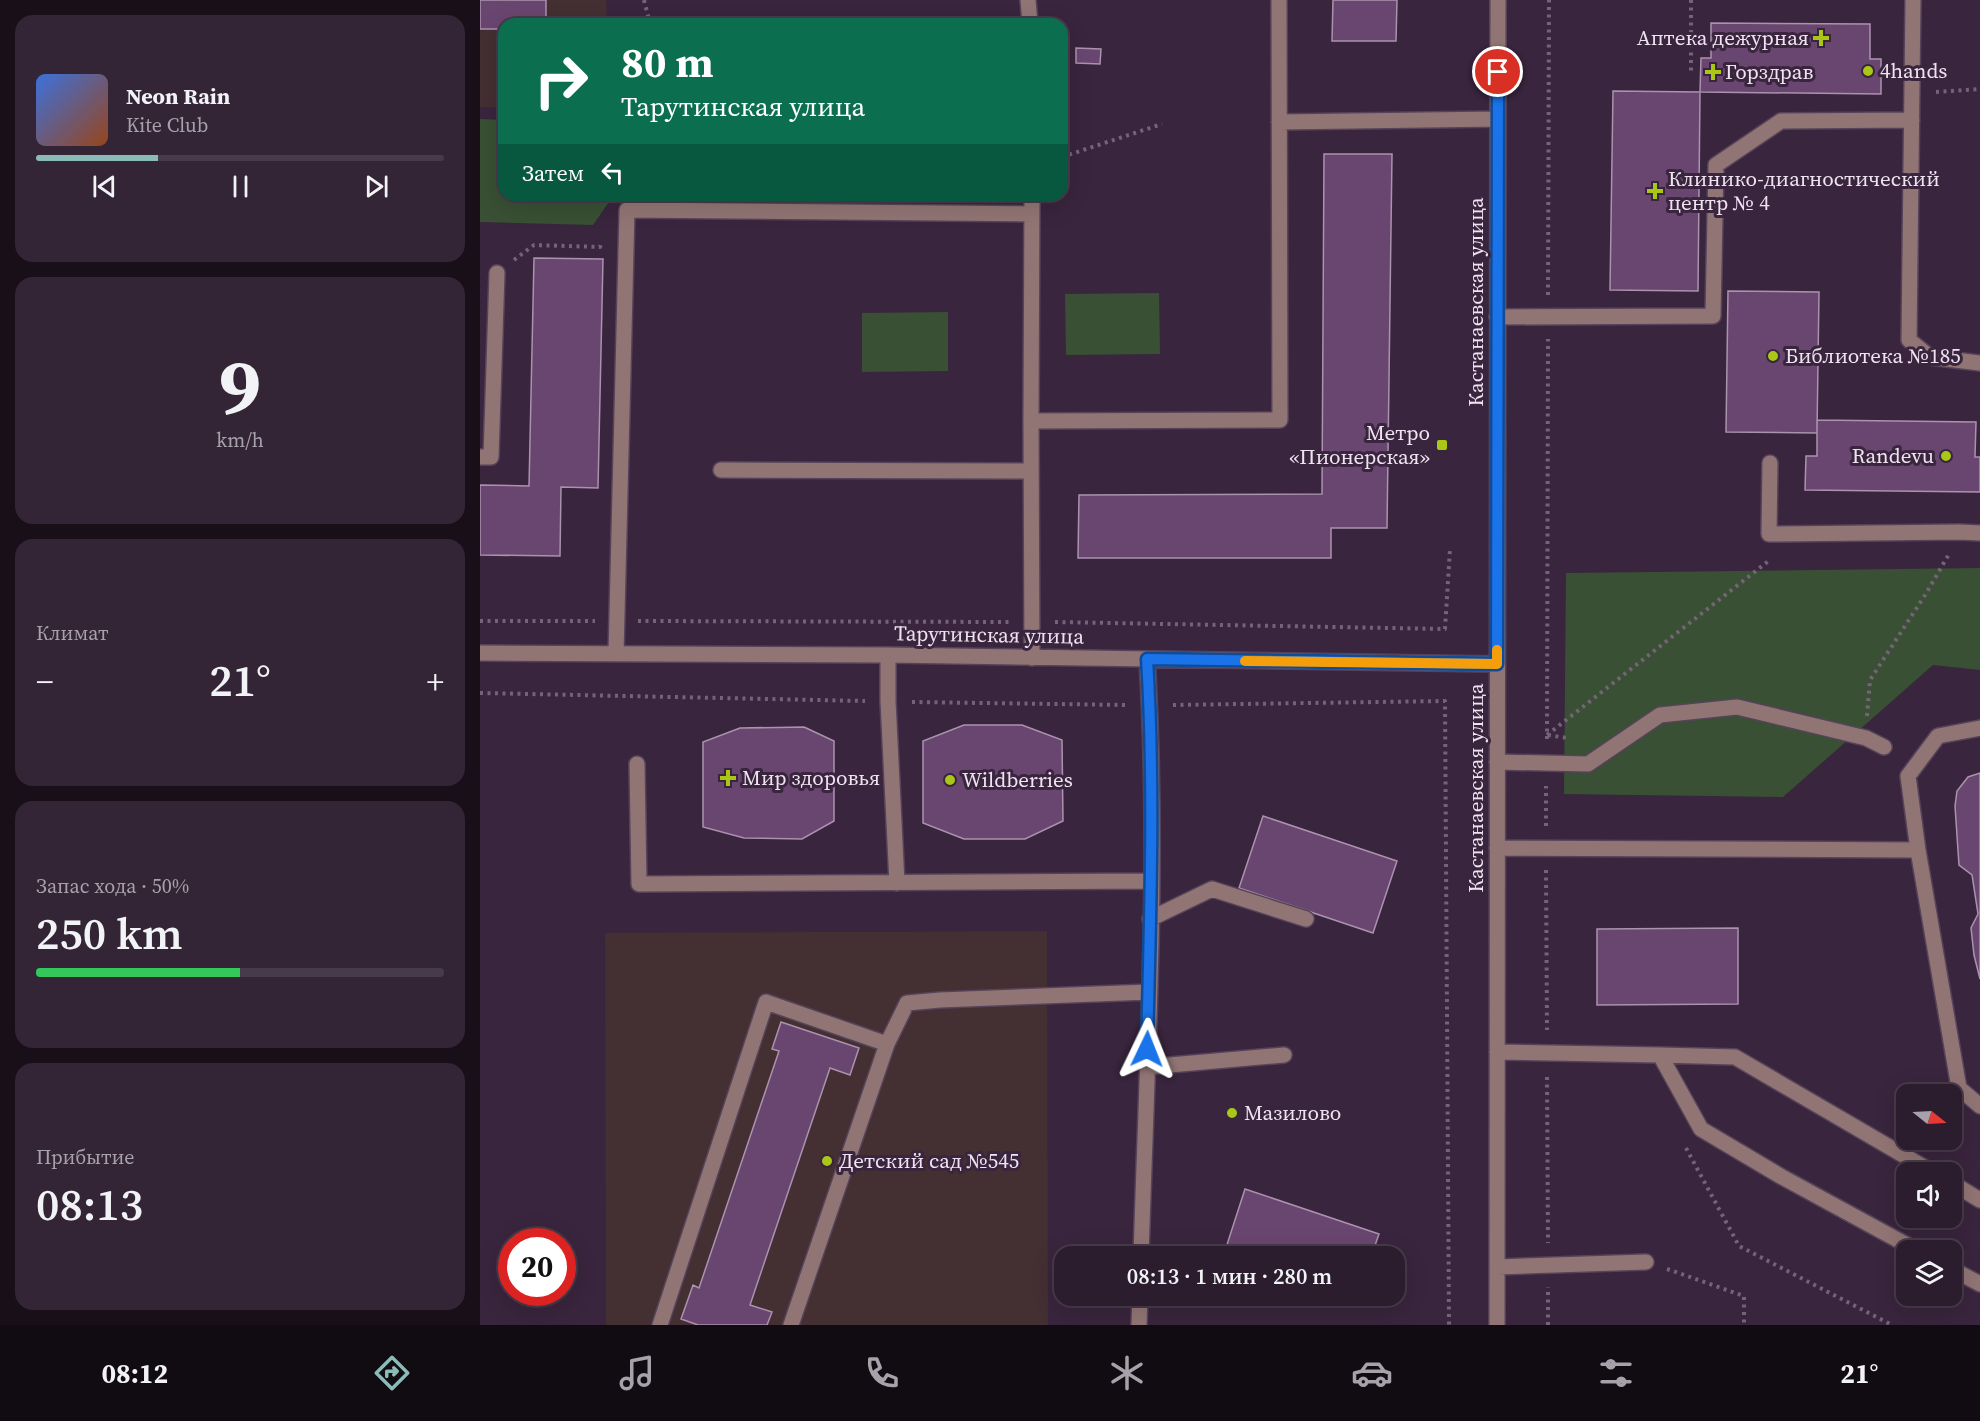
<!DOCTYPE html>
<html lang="ru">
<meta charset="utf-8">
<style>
body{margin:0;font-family:"Source Serif 4",serif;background:#332536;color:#f1f3f6;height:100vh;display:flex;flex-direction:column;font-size:22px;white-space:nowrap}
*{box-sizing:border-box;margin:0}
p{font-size:20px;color:#a6a1aa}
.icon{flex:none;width:33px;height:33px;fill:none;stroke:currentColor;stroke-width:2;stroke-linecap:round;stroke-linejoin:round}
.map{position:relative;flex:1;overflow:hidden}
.details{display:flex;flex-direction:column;gap:15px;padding:15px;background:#180f19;width:480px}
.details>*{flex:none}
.top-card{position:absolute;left:18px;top:18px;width:570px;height:183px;border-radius:18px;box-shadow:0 6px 24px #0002,0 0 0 2px #473a4a;background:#0b6e4f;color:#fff;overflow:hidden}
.needle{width:39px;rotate:108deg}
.fabs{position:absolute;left:1416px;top:1084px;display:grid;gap:12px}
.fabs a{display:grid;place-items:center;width:66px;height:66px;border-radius:12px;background:#2b1c2e;box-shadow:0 6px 24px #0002,0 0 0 2px #473a4a;font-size:30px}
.speed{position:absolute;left:18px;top:1228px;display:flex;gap:12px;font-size:30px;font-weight:700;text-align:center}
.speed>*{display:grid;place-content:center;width:78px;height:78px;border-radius:50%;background:#2b1c2e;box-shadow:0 6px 24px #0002,0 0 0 2px #473a4a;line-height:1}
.speed .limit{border:9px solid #d22;background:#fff;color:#111}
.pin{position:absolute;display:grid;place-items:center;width:51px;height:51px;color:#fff;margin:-26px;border:3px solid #fff;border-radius:50%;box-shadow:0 2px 6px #0007}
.me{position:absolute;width:66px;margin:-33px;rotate:2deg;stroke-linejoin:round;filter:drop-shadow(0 0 4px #0008)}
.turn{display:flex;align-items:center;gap:21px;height:126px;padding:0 24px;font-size:27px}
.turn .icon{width:78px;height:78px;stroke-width:2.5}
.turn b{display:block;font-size:42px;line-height:51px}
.then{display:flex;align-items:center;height:57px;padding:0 24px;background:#0003;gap:12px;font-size:22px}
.big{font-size:45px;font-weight:600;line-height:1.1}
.details .card{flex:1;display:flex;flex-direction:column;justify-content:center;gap:9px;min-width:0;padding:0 21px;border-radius:18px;background:#332536}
.details .dial{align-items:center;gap:0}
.dial b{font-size:78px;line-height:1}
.song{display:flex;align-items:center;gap:18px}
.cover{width:72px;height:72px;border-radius:9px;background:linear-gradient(135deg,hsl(220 70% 55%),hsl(20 70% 35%))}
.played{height:6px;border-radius:3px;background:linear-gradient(90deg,#8bbbb9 30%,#473a4a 30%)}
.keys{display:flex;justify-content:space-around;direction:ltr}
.heat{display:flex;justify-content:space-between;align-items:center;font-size:33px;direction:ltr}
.charge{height:9px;border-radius:4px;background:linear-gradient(90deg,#34c759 50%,#473a4a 0)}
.trip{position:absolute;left:574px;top:1246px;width:351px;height:60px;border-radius:18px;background:#2b1c2e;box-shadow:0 6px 24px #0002,0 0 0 2px #473a4a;font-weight:600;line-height:60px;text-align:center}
.tab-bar{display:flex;height:96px;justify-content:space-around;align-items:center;background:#110b12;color:#a6a1aa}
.tab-bar .icon{width:42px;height:42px}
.tab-bar .active{color:#8bbbb9}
.tab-bar b{font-size:27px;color:#f1f3f6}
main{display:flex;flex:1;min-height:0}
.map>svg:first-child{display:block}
.education{fill:#442f32}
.green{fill:#395034}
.building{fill:#69466f;stroke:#ab92af;stroke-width:1.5}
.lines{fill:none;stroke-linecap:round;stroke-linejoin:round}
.minor-casing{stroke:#56435a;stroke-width:18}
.path{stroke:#756378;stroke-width:4;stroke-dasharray:3 4.5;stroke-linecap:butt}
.minor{stroke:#917574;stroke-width:15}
.route-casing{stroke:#114b97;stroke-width:15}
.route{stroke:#1a73e8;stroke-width:10}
.slow{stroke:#f59e0b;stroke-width:10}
.poi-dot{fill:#aac717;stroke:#39253d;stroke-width:2}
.labels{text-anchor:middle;stroke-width:6;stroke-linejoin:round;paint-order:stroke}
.poi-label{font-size:21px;fill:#efe2f1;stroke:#39253d;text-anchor:start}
.street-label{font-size:21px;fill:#efe2f1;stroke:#39253d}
</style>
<main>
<section class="details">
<div class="card">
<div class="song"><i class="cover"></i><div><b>Neon Rain</b><p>Kite Club</p></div></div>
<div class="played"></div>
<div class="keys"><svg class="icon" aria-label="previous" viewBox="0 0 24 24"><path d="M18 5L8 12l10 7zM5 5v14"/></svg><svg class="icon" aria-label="pause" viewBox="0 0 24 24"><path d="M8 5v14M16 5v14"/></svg><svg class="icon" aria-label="next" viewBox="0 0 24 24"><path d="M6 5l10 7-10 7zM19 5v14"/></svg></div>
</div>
<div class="card dial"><b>9</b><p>km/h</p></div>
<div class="card"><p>Климат</p>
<div class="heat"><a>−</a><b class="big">21°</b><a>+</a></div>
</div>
<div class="card"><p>Запас хода · 50%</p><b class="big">250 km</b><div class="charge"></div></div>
<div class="card"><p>Прибытие</p><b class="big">08:13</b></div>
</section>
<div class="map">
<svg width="1500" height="1325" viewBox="0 0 1500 1325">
<rect width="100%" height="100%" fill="#39253d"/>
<path class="education" d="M0 0H126L127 24H24V108L0 107Z
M567 931 568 1325H126L125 933Z"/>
<path class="green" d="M0 119 24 120V195H129L131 199 113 225 0 222Z
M679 293 680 354 586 355 585 294Z
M468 312V371L382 372V313Z
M1500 568V670L1453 665 1303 797 1084 794 1086 573Z"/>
<path class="building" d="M0 0H66V24H24V29H0Z
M853 0H917L916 41H852Z
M1231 23 1390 24V59H1401V94L1220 92 1221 58H1231Z
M596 48 621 49 620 64 596 63Z
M1133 91 1220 92 1218 291 1130 290Z
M844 154H912L907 528H851V558H598L599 495 842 494Z
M54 258 123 259 118 488 81 487 80 556 0 555V485L49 486Z
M1248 291 1339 292 1337 433 1246 432Z
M1337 420 1496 422 1495 457H1500V492L1325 490 1326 456H1337Z
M484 725H542L582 740 583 821 545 839H484L443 823V741Z
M324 727 354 741V821L322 839 264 838 223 827V742L260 728Z
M1500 773V979L1494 955 1491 928 1498 914 1492 875 1479 865 1475 806 1477 791 1488 777Z
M783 816 917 861 893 933 759 888Z
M1258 928V1004L1117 1005V929Z
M301 1022 379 1048 370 1075 350 1068 270 1305 292 1312 287 1325H218L201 1319 213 1285 219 1288 299 1051 292 1049Z
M765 1189 899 1234 891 1257H743Z
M845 1296H878L875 1306Z"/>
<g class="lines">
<g class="minor-casing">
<path id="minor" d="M548 0 550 24
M1433 0 1429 340 1450 357 1500 363
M799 122 1018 119
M1017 317 1233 316 1236 165 1301 121 1432 120
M551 421 552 195
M0 457H11L17 273
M1290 463 1289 534 1480 532 1500 533
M241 470 551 471
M0 653 408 655 1017 664
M136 654 147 210 552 214
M408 655V701L417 883
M552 658 551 421 800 420 799 0
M1500 728 1458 736 1428 776 1438 850 1479 1088 1500 1106
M1017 762 1108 764 1180 715 1257 707 1386 738 1404 747
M157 764 159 884 672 881
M1017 848 1438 850
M670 919 732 889 826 919
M1017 1052 1180 1055 1221 1129 1302 1177 1438 1251
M1180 1055 1255 1057 1454 1173
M667 1067 804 1055
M1472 1183 1500 1200
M661 1257C667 1058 679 858 667 659
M1017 1267 1166 1262
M1472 1269 1500 1284
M751 1296 756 1298
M180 1325 286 1002 407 1044
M311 1325 407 1044 427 1003 460 1000 669 992
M659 1325 660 1296
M1017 1325 1018 0"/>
</g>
<path class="path" d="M164 0 170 24
M1211 0V72
M1456 92 1500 89
M582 157 682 124
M34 260 54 245 120 247 121 244
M1068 295 1069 0
M0 621H115
M158 621 529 622
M575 622 965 629 970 549
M0 693 385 701
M432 702 646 705
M693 705 965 701 969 1325
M1387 716 1390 680 1447 592 1469 554
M1067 735 1291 559
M1068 735 1087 738
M1067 739 1068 339
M1066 826V786
M1066 870 1067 1030
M1067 1077 1068 1243
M1206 1148 1259 1246 1412 1325
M1187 1269 1264 1296V1325
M1068 1325V1287"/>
<use href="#minor" class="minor"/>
</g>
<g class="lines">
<g class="route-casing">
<path id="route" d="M667 1049C670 919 675 788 667 659L1017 664 1018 72"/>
</g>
<use href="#route" class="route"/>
<path class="slow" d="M765 661 1017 664V650"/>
</g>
<g class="poi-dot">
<path d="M1338 29h6v6h6v6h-6v6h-6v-6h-6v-6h6z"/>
<circle cx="1388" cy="71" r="6"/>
<path d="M1230 63h6v6h6v6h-6v6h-6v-6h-6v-6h6z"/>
<path d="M1172 182h6v6h6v6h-6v6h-6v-6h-6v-6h6z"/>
<circle cx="1293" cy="356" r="6"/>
<rect x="956" y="439" width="12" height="12" rx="3"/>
<circle cx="1466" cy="456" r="6"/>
<path d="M245 769h6v6h6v6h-6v6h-6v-6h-6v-6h6z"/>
<circle cx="470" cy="780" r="6"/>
<circle cx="752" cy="1113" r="6"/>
<circle cx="347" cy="1161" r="6"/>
</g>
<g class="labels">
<g class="poi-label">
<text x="1329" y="45" text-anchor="end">Аптека дежурная</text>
<text x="1400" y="78">4hands</text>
<text x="1245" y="79">Горздрав</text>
<text x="1188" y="186">Клинико-диагностический<tspan x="1188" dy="24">центр № 4</tspan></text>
<text x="1305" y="363">Библиотека №185</text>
<text x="950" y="440" text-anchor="end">Метро<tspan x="950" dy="24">«Пионерская»</tspan></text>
<text x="1454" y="463" text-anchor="end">Randevu</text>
<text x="262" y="785">Мир здоровья</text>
<text x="482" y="787">Wildberries</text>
<text x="764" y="1120">Мазилово</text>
<text x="359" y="1168">Детский сад №545</text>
</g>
<g class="street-label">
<text transform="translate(996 302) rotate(-90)" y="7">Кастанаевская улица</text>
<text transform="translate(509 635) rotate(1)" y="7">Тарутинская улица</text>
<text transform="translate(996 788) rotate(-90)" y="7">Кастанаевская улица</text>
</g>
</g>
</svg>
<div class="fabs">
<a><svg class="needle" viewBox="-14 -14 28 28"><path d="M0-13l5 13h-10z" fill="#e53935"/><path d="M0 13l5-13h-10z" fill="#a6a1aa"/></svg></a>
<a><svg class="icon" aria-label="sound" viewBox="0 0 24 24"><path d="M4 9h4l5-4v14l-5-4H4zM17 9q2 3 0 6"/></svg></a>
<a><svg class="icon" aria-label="layers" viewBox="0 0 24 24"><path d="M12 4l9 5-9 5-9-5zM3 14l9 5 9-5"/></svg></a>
</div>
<div class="speed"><div class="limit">20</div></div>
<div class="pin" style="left:1018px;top:72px;background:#d93025"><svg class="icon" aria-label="arrive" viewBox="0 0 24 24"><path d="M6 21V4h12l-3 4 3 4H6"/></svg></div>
<svg class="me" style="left:667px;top:1049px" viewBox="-20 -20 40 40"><path d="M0-17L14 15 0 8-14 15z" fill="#1a73e8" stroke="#fff" stroke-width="4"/></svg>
<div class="trip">08:13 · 1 мин · 280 m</div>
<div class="top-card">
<div class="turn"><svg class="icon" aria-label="right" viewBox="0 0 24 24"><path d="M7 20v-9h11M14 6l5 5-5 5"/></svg><div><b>80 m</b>Тарутинская улица</div></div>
<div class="then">Затем<svg class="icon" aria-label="left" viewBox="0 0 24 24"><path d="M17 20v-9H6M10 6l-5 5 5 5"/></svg></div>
</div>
</div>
</main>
<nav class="tab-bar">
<b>08:12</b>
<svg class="icon active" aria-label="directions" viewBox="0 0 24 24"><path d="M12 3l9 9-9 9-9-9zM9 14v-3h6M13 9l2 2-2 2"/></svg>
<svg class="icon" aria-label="music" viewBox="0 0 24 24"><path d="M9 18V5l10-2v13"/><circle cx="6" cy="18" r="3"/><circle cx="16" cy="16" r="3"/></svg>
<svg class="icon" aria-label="phone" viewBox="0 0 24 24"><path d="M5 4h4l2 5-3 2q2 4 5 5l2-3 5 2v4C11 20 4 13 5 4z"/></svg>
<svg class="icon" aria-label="climate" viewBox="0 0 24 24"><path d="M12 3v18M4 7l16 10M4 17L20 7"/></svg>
<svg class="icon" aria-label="car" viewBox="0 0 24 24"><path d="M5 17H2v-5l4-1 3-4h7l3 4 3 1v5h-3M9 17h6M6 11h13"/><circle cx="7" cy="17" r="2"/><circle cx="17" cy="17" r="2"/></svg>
<svg class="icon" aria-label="filters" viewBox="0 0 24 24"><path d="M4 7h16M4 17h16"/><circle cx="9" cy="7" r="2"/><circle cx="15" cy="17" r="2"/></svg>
<b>21°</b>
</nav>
